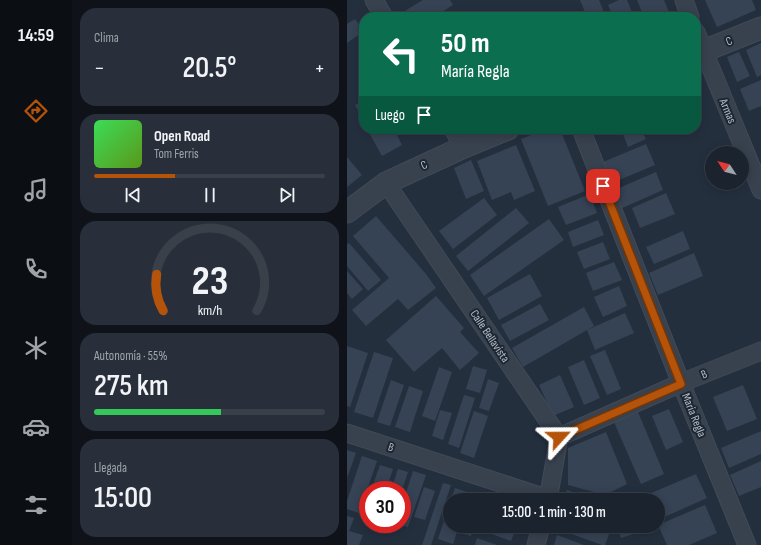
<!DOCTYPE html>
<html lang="es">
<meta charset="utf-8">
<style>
body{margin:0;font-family:"Sofia Sans Condensed",sans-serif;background:#282f3a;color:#f1f3f6;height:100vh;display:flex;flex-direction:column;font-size:15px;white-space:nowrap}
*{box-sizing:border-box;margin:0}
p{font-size:13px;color:#a0a4aa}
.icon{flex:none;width:22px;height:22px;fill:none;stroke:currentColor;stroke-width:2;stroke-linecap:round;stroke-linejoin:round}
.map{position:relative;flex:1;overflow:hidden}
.details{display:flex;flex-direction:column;gap:8px;padding:8px;background:#0f1319;width:275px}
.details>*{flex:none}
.guide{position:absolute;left:12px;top:12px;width:342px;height:122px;border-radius:16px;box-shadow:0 2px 10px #0003,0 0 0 1px #39404a;background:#0b6e4f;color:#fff;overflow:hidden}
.needle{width:26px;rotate:306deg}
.buttons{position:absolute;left:358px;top:146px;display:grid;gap:8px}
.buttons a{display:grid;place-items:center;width:44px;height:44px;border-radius:50%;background:#1b232e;box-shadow:0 2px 10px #0003,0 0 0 1px #39404a;font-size:20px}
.speed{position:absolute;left:12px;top:481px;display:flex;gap:8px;font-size:20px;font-weight:700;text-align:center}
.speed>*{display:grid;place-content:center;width:52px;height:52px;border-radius:50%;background:#1b232e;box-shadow:0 2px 10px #0003,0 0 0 1px #39404a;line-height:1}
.speed .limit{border:6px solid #d22;background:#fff;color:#111}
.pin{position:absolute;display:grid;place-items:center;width:34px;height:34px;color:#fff;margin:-17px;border-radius:8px;box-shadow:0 2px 6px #0006}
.me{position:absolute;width:44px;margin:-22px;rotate:66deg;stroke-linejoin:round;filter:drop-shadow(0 0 3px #0008)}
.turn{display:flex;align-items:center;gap:14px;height:84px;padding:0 16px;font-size:18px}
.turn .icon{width:52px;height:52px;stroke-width:2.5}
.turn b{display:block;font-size:28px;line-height:34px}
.then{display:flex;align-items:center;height:38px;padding:0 16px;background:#0003;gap:8px;font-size:15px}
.big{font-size:30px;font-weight:600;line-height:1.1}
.details .tile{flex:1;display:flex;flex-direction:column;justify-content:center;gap:6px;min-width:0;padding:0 14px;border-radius:16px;background:#282f3a}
.details .dial{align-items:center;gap:0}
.dial svg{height:104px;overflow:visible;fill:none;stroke:#39404a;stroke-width:7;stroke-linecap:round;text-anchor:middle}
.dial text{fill:#f1f3f6;stroke:none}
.song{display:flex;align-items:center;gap:12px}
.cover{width:48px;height:48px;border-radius:6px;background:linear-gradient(135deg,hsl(130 70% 55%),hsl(90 70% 35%))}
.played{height:4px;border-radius:2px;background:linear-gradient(90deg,#b45309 35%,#39404a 35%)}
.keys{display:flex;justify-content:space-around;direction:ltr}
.heat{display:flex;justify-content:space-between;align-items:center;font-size:22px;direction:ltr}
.charge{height:6px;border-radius:3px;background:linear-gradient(90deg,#34c759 55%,#39404a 0)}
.trip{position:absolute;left:96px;top:493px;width:222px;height:40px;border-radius:20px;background:#1b232e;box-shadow:0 2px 10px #0003,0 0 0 1px #39404a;font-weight:600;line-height:40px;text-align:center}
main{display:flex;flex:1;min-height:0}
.tabs{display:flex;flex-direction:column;width:72px;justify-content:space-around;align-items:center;background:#0b0e12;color:#a0a4aa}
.tabs .icon{width:28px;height:28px}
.tabs .on{color:#b45309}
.tabs b{font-size:18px;color:#f1f3f6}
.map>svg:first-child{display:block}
.building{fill:#364354}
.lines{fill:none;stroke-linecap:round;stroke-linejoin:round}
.minor-casing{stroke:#414a57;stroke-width:19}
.tertiary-casing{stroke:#414a57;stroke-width:23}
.minor{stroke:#38414e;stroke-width:17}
.tertiary{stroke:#38414e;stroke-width:21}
.route-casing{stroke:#753606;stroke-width:10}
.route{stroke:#b45309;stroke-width:7}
.labels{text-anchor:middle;stroke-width:4;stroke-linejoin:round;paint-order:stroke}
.street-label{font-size:12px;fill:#b4bcc9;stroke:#1d2633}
</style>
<main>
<nav class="tabs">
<b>14:59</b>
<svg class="icon on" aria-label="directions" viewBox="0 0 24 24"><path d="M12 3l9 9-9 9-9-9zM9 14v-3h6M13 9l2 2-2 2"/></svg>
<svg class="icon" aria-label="music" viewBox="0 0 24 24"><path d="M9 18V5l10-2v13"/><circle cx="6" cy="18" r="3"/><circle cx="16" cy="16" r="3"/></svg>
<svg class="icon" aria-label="phone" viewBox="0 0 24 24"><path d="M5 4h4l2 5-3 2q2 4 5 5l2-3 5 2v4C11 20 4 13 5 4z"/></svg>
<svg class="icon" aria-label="climate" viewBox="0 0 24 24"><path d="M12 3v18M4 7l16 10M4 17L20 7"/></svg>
<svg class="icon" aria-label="car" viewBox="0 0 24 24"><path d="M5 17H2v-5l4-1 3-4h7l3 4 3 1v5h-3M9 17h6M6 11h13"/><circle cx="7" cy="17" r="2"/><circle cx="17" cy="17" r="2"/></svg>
<svg class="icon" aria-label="filters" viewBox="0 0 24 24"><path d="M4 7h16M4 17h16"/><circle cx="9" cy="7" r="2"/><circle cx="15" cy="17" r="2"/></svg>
</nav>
<section class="details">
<div class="tile"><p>Clima</p>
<div class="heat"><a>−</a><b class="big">20.5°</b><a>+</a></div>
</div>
<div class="tile">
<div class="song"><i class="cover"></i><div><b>Open Road</b><p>Tom Ferris</p></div></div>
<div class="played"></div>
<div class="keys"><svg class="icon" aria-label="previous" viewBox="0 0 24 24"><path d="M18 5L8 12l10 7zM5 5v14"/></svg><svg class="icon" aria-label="pause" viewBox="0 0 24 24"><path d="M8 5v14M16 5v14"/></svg><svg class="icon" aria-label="next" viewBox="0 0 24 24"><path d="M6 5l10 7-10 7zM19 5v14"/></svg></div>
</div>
<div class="tile dial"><svg viewBox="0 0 100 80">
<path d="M14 69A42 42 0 1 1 86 69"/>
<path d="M14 69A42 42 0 0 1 9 41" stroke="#b45309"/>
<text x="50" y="56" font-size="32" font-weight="700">23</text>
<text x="50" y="72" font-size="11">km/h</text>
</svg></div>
<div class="tile"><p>Autonomía · 55%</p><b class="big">275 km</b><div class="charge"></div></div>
<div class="tile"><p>Llegada</p><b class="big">15:00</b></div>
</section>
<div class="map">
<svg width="414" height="545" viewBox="0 0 414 545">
<rect width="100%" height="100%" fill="#242f3e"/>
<path class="building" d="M76 0H103L106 5 87 17H59L56 12Z
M233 0H252L259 17H240Z
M272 0H280L287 17H266L261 5Z
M290 0H317L324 17H297Z
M358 0H405L409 10 370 27Z
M8 19 17 31 0 43V24Z
M414 43V75L410 77 399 50Z
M392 52 403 76 390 82 380 57Z
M414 80V106L402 111 393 89Z
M17 100V122L8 105Z
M20 129H47L55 145 35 156Z
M199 129H213L238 191 201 206 174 139Z
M274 129H294L299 139 281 147Z
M299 144 308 165 265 183 256 162Z
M169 145 188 191 167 200 164 192 145 200 130 161Z
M0 157 15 175 0 187Z
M124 160 137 191 119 199 107 168Z
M309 172 316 190 273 209 265 191Z
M319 193 328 214 293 228 285 208Z
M243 194 250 213 219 225 211 207Z
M137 198 150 215 106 249 92 231Z
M169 208 182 223 121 271 109 256Z
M29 216 79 274 89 288 61 310 51 299 19 326 5 310 42 278 6 236Z
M202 219 217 240 137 296 123 275Z
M251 220 257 235 226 247 221 232Z
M336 231 343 249 307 264 299 247Z
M256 242 263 259 237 269 230 252Z
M2 243 34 280 21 291 0 266V245Z
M347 253 356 276 311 295 302 273Z
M267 262 275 280 246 291 239 273Z
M0 271 16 289 5 299 0 293Z
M183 274 195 296 152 320 140 298Z
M272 286 280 306 256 317 247 297Z
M89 296 117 328 113 332 132 353 113 370 95 348 67 372 39 340Z
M193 304 202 320 163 341 154 325Z
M237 307 247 326 176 367 165 348Z
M278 313 287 333 248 350 240 330Z
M0 346 21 353 3 407 0 406Z
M258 350 274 389 260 395 243 356Z
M27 352 46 358 26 418 7 412Z
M237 360 253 398 237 405 221 367Z
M126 366 140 370 133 393 119 389Z
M92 367 105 372 88 421 75 416Z
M213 375 227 407 206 416 192 385Z
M141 379 152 383 142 411 132 408Z
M44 380 57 385 43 426 30 422Z
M396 385 410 419 380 431 366 397Z
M62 386 76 391 63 432 48 427Z
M117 395 128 398 112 448 101 444Z
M322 409 336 442 319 450 305 416Z
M93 410 105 413 96 440 85 436Z
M127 411 141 416 127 458 113 453Z
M291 412 317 474 294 484 267 422Z
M414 431V454L382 468 374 448Z
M259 432 280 484 258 495 221 485V448Z
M0 450 9 453 0 478Z
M15 456 30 461 12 513 0 509V501Z
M414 461V487L392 496 383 475Z
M33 465 46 469 39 490H24Z
M51 469 61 472 55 490H44Z
M66 471 79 475 61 527 52 524H55V505Z
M349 474 360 498 313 519 311 514V500H305L302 494Z
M96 483 104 485 84 545H75Z
M77 487 88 491 78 520 67 517Z
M108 488 123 493 120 500H104Z
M220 490 247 500H216Z
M127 495 139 500H125Z
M146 496 156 500H144Z
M21 500V520L15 518Z
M103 503V526H112L106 544 91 539Z
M358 505 370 533 342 545H320L311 525Z
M0 516 7 518 2 531 16 535 12 545H0Z
M116 526H127L124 536 114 533Z
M135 526H170L164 541 134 530Z
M209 526H254L264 529 258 545H255L208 528Z
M270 526H304L305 528 274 538Z
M210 535 237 545H207Z
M130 538 150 545H128Z"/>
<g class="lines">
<g class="minor-casing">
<path id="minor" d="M27 0 37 17
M337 0 343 17
M349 32 414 190
M106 129 117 147
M234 129 334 383 400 545
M39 183 212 437 201 500
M0 433 202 499
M212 437 334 383 414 351
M189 545 194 526"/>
</g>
<g class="tertiary-casing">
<path id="tertiary" d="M349 54 414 28
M0 212 39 183 117 147 161 129"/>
</g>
<use href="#minor" class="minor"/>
<use href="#tertiary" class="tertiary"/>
</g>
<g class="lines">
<g class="route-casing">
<path id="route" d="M212 437 334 384 256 186"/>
</g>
<use href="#route" class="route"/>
</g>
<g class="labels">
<g class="street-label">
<text transform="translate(382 41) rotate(-22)" y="4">C</text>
<text transform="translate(381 111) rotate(67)" y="4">Armas</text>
<text transform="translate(77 165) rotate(-25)" y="4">C</text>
<text transform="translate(143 336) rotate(56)" y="4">Calle Bellavista</text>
<text transform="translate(357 374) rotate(-22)" y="4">B</text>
<text transform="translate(347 415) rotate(68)" y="4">María Regla</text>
<text transform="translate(44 447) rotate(18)" y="4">B</text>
</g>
</g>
</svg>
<div class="buttons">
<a><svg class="needle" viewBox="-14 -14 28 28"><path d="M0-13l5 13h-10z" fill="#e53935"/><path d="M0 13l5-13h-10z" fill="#a0a4aa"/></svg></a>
</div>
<div class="speed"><div class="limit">30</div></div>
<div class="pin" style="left:256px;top:186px;background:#d93025"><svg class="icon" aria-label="arrive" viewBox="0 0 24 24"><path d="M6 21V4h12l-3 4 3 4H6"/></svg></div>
<svg class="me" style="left:212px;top:437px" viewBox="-20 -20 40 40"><path d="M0-17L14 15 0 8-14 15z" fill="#b45309" stroke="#fff" stroke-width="4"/></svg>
<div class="trip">15:00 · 1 min · 130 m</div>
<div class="guide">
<div class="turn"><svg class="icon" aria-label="left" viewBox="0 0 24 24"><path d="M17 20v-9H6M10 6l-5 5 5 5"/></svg><div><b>50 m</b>María Regla</div></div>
<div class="then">Luego<svg class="icon" aria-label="arrive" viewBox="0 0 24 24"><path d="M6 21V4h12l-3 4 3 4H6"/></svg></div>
</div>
</div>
</main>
